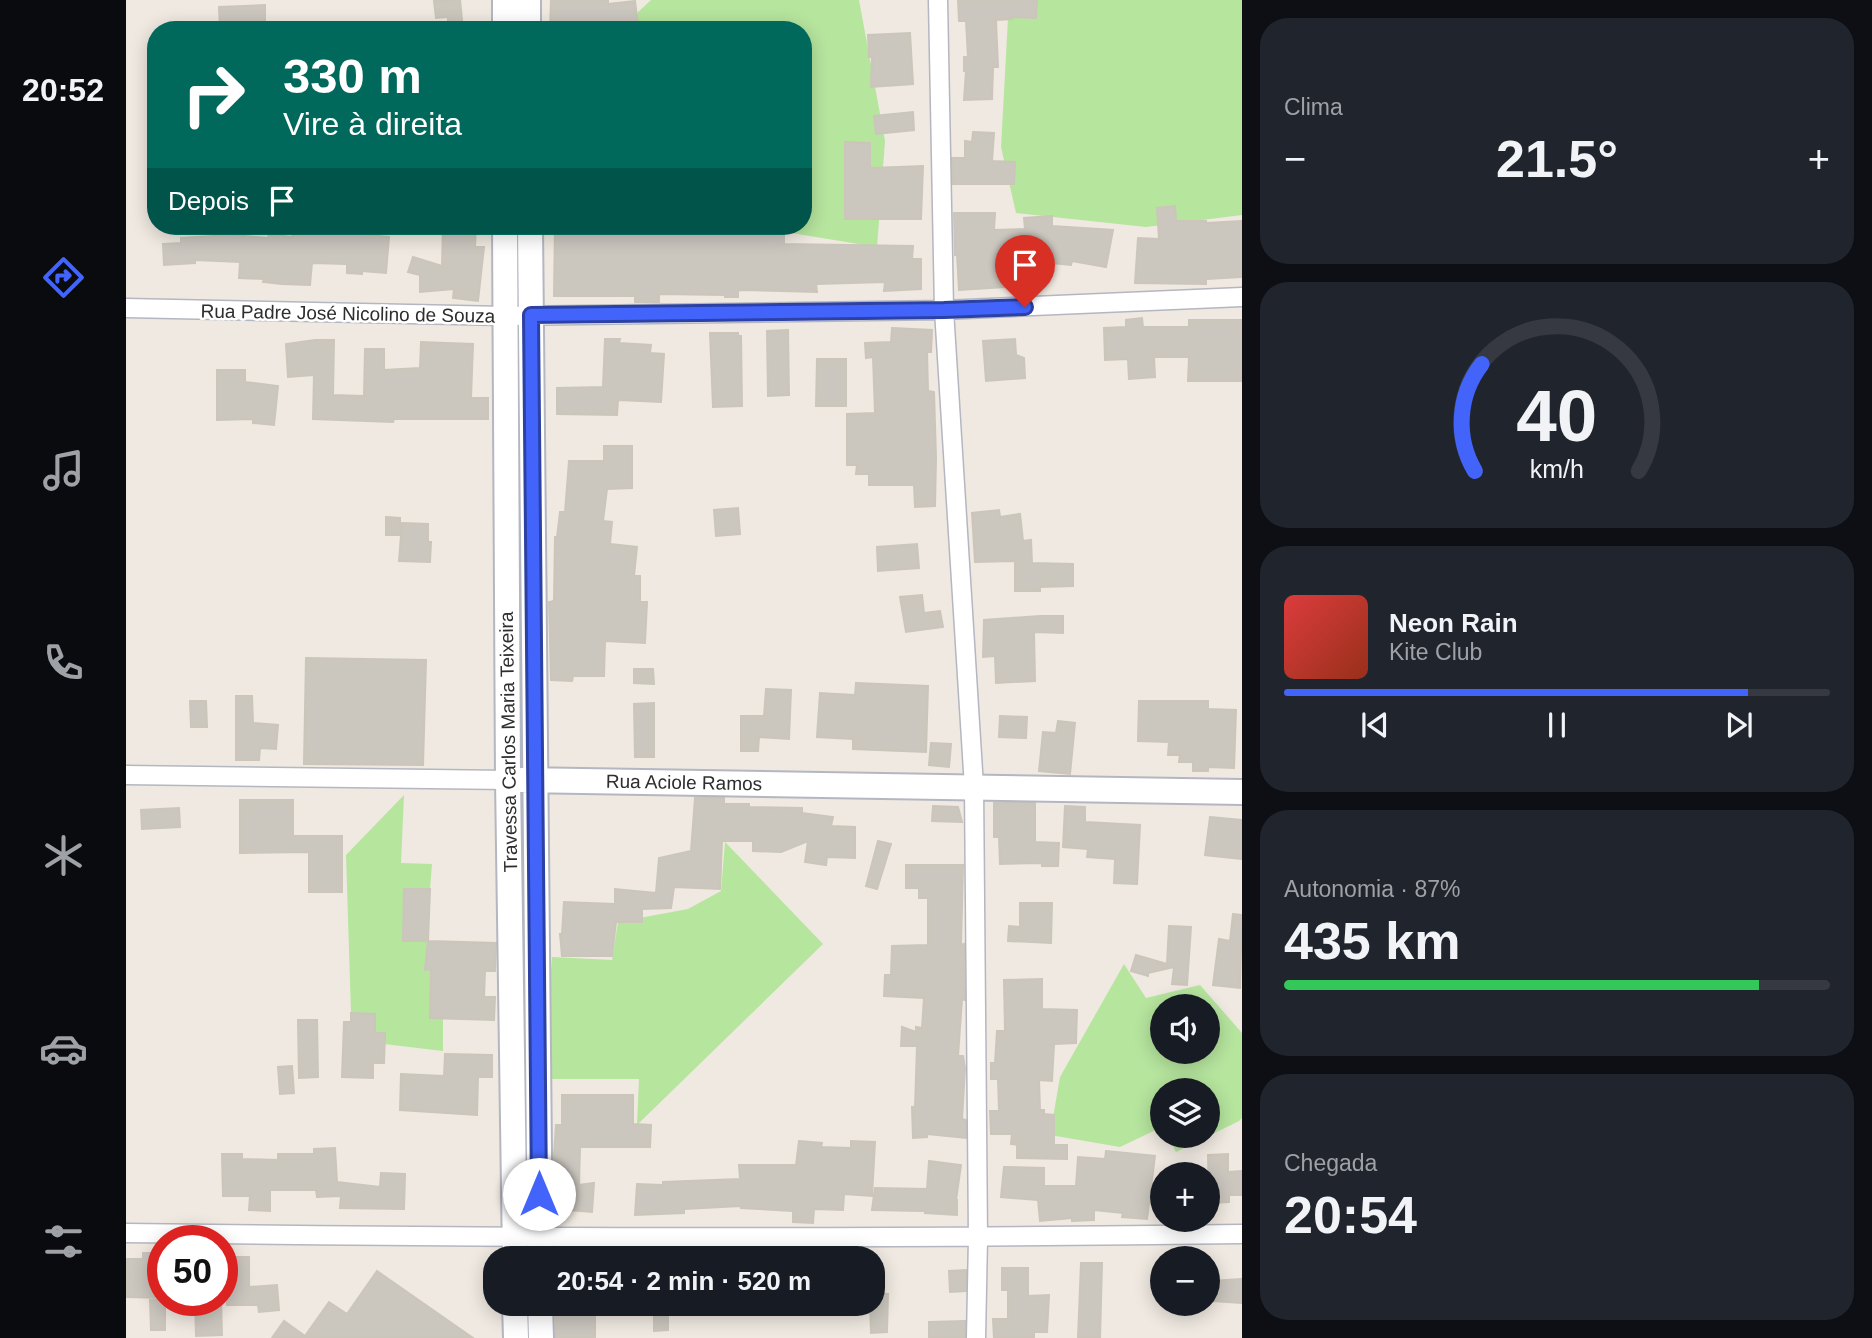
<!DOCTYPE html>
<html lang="pt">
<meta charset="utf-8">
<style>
body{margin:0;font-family:Arial,sans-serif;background:#20242c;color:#f1f3f6;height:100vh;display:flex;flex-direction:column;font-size:26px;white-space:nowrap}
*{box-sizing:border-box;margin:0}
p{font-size:23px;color:#9ea1a6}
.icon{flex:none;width:38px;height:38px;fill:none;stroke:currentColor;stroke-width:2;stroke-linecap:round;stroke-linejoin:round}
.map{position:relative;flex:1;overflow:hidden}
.drawer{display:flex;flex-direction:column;gap:18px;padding:18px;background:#0d0f14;width:630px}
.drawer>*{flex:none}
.guide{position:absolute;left:21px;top:21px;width:665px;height:214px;border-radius:28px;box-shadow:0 4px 18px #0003;background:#00695c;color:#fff;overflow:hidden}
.fabs{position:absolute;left:1024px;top:994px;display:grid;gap:14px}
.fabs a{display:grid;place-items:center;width:70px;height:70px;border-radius:50%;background:#171b24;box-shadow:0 4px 18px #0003;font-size:35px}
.speed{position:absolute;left:21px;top:1225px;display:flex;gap:14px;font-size:35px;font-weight:700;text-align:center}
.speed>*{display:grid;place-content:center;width:91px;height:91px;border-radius:50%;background:#171b24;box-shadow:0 4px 18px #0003;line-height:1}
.speed .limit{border:10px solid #d22;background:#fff;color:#111}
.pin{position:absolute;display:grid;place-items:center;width:60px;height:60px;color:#fff;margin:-72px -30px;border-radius:50% 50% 50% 0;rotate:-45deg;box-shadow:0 0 7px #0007}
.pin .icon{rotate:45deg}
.me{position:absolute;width:77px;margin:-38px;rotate:0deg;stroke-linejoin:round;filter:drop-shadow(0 0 5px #0008)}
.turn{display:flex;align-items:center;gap:24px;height:147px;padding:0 21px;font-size:32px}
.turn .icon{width:91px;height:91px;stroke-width:2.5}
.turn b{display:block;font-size:49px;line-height:60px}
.then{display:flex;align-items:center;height:66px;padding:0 21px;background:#0003;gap:14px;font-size:26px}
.big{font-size:52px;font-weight:700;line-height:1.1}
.drawer .card{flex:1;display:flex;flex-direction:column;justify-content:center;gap:10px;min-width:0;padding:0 24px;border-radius:28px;background:#20242c}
.drawer .dial{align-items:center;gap:0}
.dial svg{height:182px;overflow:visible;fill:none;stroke:#363941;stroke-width:7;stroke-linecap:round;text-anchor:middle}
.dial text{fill:#f1f3f6;stroke:none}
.song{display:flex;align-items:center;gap:21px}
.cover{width:84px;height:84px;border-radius:10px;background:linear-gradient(135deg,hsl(0 70% 55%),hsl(10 70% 35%))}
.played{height:7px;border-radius:4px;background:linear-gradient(90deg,#4264fb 85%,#363941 85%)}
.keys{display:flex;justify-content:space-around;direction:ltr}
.heat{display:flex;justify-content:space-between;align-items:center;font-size:38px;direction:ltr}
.charge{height:10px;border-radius:5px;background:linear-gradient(90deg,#34c759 87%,#363941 0)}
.trip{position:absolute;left:357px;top:1246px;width:402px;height:70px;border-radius:28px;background:#171b24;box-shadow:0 4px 18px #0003;font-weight:700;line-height:70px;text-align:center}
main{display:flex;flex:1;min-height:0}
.tab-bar{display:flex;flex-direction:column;width:126px;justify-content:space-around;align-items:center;background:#090b0e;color:#9ea1a6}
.tab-bar .icon{width:49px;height:49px}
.tab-bar .on{color:#4264fb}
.tab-bar b{font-size:32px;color:#f1f3f6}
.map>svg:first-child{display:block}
.green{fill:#b6e59e;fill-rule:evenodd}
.building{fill:#cbc7bf;stroke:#cbc5ba;stroke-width:2}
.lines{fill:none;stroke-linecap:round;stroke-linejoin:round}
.street-casing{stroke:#b4b7c1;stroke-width:21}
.secondary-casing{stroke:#b4b7c1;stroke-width:28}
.street{stroke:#fff;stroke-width:18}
.secondary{stroke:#fff;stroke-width:24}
.route-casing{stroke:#2b41a3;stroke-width:18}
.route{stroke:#4264fb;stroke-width:12}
.labels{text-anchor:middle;stroke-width:5;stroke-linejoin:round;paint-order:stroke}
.street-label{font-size:19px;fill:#2e2e2e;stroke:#fff}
</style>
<main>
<nav class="tab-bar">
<b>20:52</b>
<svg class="icon on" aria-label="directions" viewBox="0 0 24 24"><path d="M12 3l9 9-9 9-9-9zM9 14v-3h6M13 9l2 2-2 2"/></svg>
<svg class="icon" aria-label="music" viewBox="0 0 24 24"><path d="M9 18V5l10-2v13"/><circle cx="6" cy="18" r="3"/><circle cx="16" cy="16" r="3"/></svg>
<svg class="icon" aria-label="phone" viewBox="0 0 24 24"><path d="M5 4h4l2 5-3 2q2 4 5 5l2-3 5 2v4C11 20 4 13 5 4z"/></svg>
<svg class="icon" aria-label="climate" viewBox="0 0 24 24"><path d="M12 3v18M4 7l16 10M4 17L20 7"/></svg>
<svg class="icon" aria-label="car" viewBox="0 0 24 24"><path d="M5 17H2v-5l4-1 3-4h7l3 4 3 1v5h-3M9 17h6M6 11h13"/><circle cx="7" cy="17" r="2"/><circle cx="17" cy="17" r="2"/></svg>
<svg class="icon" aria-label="filters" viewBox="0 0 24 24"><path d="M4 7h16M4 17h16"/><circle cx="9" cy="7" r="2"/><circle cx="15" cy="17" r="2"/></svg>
</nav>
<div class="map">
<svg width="1116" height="1338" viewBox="0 0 1116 1338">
<rect width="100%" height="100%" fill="#efe9e1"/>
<path class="green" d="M525 0H733L759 141 751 247 623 226H677V30H505L509 15Z
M883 0H1116V215L1020 227 890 213 875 147Z
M278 795 275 863 306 864 304 889H278L277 940 302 941 299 970 305 969 304 1018 317 1019V1051L258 1044 259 1033H249V1014L225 1013 220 855Z
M599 842 697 944 511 1125 513 1079H417L426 957 486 960 492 922 562 909 595 891Z
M998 964 1020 998 1074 985 1116 1033V1118L1113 1121 1050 1152 1042 1136H1082V1090H1036V1127L994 1147 924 1135 934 1077ZM1036 1006H1082V1052H1036Z"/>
<path class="building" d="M334 0 337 30H322V17L310 18 308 1Z
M425 0H482V4L509 1 512 26 489 29V27L424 29Z
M832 0H911L910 18 886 17V19L870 20 872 67H867L866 99 838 100 840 71H838V57H842L840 21H833Z
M139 5V30H94L93 7Z
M784 33 787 84 745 87 746 57H743L742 35Z
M787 112 788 130 750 134 748 116Z
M847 132 868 133 866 161 889 162 888 184H827L826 158H839V141L846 142Z
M719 142 744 143V168L797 166 795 219H719Z
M1049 206 1050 221H1080V223L1116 221V277L1080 279V284L1009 283 1012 238 1033 239 1031 208Z
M828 213H869L868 230 899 229 898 218 926 216V226L987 230 980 267 946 261 945 265 926 263 927 250 895 251 894 286 833 290 831 254 829 255Z
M87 226H109L108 235 142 238 143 234 166 237 168 226H243L242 235 263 237 260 273 236 271V274L221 273V264L186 263 184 285 156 284 137 282 138 279 113 278 114 262 69 260V263L38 265 37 244 55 243V238L87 236Z
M317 226H350L349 247H358L352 301 327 298 328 289 294 292V275L282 272 287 257 316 266Z
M429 226H536L535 231H568L569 226H589L588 230H612V234H658V244L787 246 786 259H795V289L758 291 759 282 690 284 691 292 615 290 612 291V297H599V295L533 294V302H509V296H428Z
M1016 318 1017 327H1063V320H1116V381H1062L1063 357H1028L1029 377 1003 379 1002 359 979 360 978 328 1000 327V320Z
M766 328 806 330 805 352H801L802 391 808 392 810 458 809 506 789 507 788 485H743V474H730L731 465H721V414L749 413 747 357 740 358 739 343 765 342Z
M662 330 663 395 642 396 641 331Z
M584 333H612V336H615L616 406 587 407Z
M479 339H494L493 343 525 345 524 353 538 354 535 402 492 400 491 415 431 414V388L477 387Z
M889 339 890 355 898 358 899 378 860 381 857 341Z
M189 340H208L207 395 238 396 239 349H258V370L294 368 295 342 347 344 345 398H362V419H268L267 422 187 419 188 375 162 377 160 344Z
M691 359H720V406H690Z
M91 370H119V382L152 386 148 425 127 423V419L91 420Z
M478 446H506V488L481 489 477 521 486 522 484 544 511 547 508 576H514V602H521L519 643 479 641 478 676H447L446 681 425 680 423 602 428 601 429 537H431L434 512H439L443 461H478Z
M612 508 614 534 590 536 588 510Z
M873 510 874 517 894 514 897 541 905 540 906 563 947 564V586L914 587V591H889V561L849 562 846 513Z
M260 517 274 518V535H260Z
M276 523 302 524V542H305L304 562 273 561Z
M791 544 793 568 752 571 751 547Z
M796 595 798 613 814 611 817 627 780 632 774 597Z
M914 616H937V633L908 632 909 681 870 683 869 656 857 657 858 620Z
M180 658 300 660 297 765 178 764Z
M508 669H527L528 684 508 683Z
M730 683 802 686 800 752 727 749V739L691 737 694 693 729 695Z
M640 689 665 690 663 739 633 737 632 751H615V716H638Z
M110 696H126L127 723 152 725 150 749 134 748 133 760H110Z
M64 701H80L81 727H65Z
M1013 701H1082V709L1110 710 1108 768 1082 767V771H1067V762H1053L1054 755H1042L1043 742 1012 741Z
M528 703V757H509L508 704Z
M874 716 901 717 900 738 873 737Z
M932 721 949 723 944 774 913 771 917 732 930 733Z
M805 743 825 744 823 767 803 765Z
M569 798H598V804H623V807L676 808V813L707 817 705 826 729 827V858L701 857 700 865 679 862 682 841 655 852 627 851V841H596L594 889 548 887 545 908 516 909V922H490L486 956H436L434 934H436L438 902 489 904V889L530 893 533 858 565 851Z
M114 800H167V836H216V892H183V852L114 853Z
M868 803H909V842L933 843 932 866H916V863L874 864 873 837H868Z
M807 806 832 807 836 822 806 821Z
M939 806 959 807V822L1014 825 1011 884 988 883 989 859 961 857 962 849 937 847Z
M53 808 54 827 16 829 15 810Z
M1084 817 1116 820V859L1079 855Z
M752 841 765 844 751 889 740 886Z
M780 865H837L835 945 838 944 839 1000 836 999 832 1056H837L839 1068 836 1119 840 1120V1138L801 1134V1137L787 1138 786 1107H789L791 1046H775L776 1027 790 1032V1027L796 1028 798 998 758 996 759 975H765L766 946 802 945V898H793V888H780Z
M278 889H304L302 941H277Z
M894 903H926L925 943 882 941 883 926 894 927Z
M1107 914 1116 915 1114 988 1087 985 1093 939 1104 941Z
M1043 926 1065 927 1061 985 1046 984 1048 967 1022 973V976L1005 971 1010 955 1041 964Z
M302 941 370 943 369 971H359L358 997H369L368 1020 304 1018 305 969 299 970Z
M916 979V1009L951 1010 950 1043 928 1044 926 1081 913 1080 914 1110H918V1114L928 1115V1145H941V1159L891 1158V1145H893L885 1144 886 1134H865L864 1111H873L872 1079H865V1063H869L871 1031H879L878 980Z
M225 1013 249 1014V1033H259L258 1063H247V1078L216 1077 218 1022H225Z
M172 1020H191L192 1077 173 1078Z
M319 1054 366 1055V1077H352L351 1115 274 1110 275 1074 318 1076Z
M166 1066 168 1093 154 1094 152 1067Z
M436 1095H507V1124L525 1125 524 1147H454L453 1185 468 1183 466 1212 431 1209 433 1170H428V1154L430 1125H436Z
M673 1141 696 1143 695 1147 725 1148V1141L749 1142 746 1196 718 1194 717 1210 688 1209 687 1223 667 1222V1211L615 1208V1206L558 1209V1213L509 1215 511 1184 537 1185V1182L614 1179 613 1165H670Z
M209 1148 211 1182 254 1187 255 1173 279 1174 278 1209 214 1208 215 1196 191 1197 190 1190H144V1211L123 1210 124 1196H97L96 1154H116V1159L152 1160V1154H188V1149Z
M980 1151 1029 1156 1021 1219 996 1217 997 1213 968 1210V1220L946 1221V1218L914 1221 912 1200 875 1197 878 1167 918 1168V1186H950L952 1157 979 1159Z
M1102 1154V1172L1116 1171V1195H1103V1202L1083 1203 1082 1155Z
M803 1161 835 1165 830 1200H831V1215L799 1213V1211L746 1210 749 1188 801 1189Z
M17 1253H37V1298L0 1297V1259H17Z
M100 1257H123V1287L151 1285 153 1310 133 1312 132 1305H101Z
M955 1263H976L974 1338H952Z
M876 1268H902V1296L923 1295 921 1332H908V1338H868L867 1319H882V1290H876Z
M840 1270V1291L824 1292 823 1271Z
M251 1271 347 1338H146L158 1321 179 1336 203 1302 221 1314Z
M1116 1279V1303L1087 1301 1085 1281Z
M747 1294H762L761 1332 745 1333 744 1304H747Z
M24 1300H39V1330H25Z
M69 1300H95L96 1335 70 1336Z
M429 1304H469V1338H430Z
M542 1316V1330L528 1331V1317Z
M839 1321V1338H803V1322Z"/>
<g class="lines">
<g class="street-casing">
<path id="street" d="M812 0 818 310 848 787 852 1238 850 1338
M0 308 379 316 818 310 1116 297
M0 775 382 780
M0 1233C372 1238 744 1239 1116 1234"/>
</g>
<g class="secondary-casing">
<path id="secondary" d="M402 0V30
M379 30V0
M379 226 382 780 389 1258
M404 226 414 1258
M396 780 1116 792
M389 1304 390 1338
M414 1304 415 1338"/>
</g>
<use href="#street" class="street"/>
<use href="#secondary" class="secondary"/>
</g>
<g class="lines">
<g class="route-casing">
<path id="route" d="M413 1194 405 315 818 310 899 307"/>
</g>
<use href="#route" class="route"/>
</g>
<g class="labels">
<g class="street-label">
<text transform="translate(222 313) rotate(1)" y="7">Rua Padre José Nicolino de Souza</text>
<text transform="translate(382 742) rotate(-91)" y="7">Travessa Carlos Maria Teixeira</text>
<text transform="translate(558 782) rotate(1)" y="7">Rua Aciole Ramos</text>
</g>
</g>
</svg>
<div class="fabs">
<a><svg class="icon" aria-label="sound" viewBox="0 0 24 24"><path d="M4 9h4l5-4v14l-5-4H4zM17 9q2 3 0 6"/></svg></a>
<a><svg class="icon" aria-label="layers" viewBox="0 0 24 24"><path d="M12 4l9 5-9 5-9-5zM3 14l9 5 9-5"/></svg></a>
<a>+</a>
<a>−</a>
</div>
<div class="speed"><div class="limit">50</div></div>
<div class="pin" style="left:899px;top:307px;background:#d93025"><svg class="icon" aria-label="arrive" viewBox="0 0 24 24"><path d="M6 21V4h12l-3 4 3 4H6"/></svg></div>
<svg class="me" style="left:413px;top:1194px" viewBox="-20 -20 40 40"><circle r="19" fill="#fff"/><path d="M0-13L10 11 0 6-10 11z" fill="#4264fb"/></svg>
<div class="trip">20:54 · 2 min · 520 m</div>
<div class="guide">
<div class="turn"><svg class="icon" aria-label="right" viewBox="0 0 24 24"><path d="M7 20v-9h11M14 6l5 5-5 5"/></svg><div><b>330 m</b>Vire à direita</div></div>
<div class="then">Depois<svg class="icon" aria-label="arrive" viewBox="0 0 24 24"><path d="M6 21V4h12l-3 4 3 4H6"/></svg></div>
</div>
</div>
<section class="drawer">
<div class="card"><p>Clima</p>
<div class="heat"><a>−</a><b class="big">21.5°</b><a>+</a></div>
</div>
<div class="card dial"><svg viewBox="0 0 100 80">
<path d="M14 69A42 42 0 1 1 86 69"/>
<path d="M14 69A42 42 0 0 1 17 22" stroke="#4264fb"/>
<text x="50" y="56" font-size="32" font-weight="700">40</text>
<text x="50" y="72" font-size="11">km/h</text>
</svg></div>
<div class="card">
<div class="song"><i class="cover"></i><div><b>Neon Rain</b><p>Kite Club</p></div></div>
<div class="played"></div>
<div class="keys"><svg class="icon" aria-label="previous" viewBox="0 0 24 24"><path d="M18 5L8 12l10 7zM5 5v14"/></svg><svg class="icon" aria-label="pause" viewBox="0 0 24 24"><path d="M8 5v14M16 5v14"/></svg><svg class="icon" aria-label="next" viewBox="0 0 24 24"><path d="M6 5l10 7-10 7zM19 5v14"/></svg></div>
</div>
<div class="card"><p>Autonomia · 87%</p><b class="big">435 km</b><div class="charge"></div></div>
<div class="card"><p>Chegada</p><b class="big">20:54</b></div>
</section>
</main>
